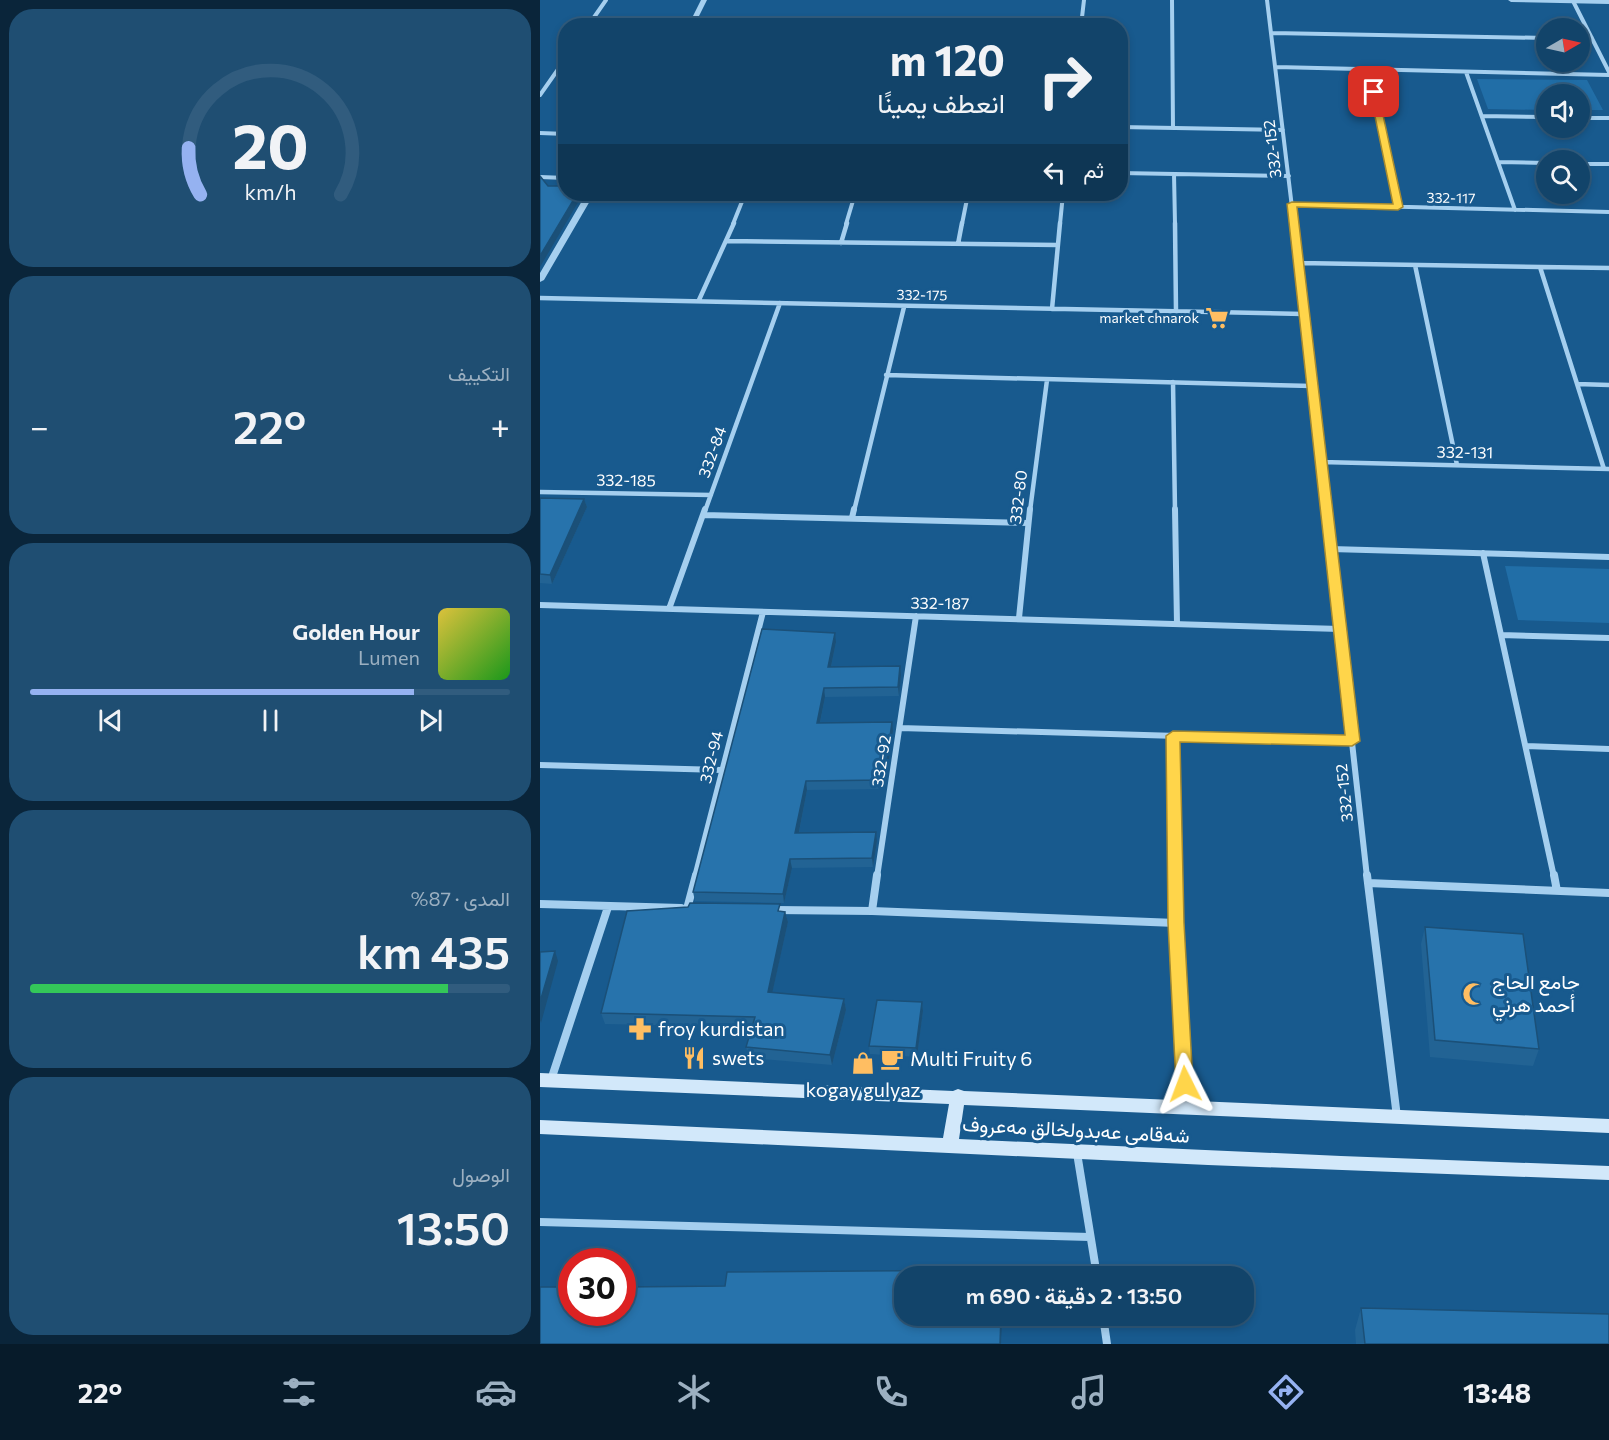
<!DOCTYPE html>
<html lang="ar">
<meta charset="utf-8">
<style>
body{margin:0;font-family:Commissioner,Vazirmatn,sans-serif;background:#1f4e72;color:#f1f3f6;direction:rtl;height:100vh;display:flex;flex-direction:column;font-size:22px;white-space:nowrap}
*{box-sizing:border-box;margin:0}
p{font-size:20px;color:#9cb0c1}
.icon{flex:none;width:33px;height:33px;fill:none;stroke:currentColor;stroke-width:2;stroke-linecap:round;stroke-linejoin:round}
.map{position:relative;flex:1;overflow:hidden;direction:ltr}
.drawer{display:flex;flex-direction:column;gap:9px;padding:9px;background:#0a253a;width:540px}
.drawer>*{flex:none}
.banner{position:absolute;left:18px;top:18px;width:570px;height:183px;border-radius:24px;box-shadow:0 3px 9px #0003,0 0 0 2px #315c7e;direction:rtl;background:#12446a;color:#f1f3f6;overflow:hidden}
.needle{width:39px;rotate:81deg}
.buttons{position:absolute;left:996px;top:18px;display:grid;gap:12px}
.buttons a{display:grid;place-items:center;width:54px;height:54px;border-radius:50%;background:#12446a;box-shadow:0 3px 9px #0003,0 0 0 2px #315c7e;font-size:30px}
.speed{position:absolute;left:18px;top:1248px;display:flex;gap:12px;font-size:30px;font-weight:700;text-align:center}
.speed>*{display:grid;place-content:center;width:78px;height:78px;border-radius:50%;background:#12446a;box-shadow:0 3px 9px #0003,0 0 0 2px #315c7e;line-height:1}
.speed .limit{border:9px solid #d22;background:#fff;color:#111}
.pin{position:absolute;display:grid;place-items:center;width:51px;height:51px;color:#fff;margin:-26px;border-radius:12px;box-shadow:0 3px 9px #0006}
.me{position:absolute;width:66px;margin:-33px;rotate:357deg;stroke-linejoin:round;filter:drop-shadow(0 0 4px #0008)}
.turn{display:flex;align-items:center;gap:21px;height:126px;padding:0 24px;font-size:27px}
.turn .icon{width:78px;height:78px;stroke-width:2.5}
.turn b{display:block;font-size:42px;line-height:51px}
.then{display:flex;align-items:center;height:57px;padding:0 24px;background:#0003;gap:12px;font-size:22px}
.big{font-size:45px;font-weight:600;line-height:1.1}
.drawer .widget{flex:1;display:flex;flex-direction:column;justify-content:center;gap:9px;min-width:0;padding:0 21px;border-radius:24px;background:#1f4e72}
.drawer .dial{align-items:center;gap:0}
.dial svg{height:156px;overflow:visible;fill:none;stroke:#315c7e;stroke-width:7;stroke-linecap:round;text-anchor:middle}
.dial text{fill:#f1f3f6;stroke:none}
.song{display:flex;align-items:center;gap:18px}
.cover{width:72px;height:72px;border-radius:9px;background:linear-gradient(135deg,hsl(50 70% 55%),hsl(120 70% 35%))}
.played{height:6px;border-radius:3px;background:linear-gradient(90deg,#95b2f1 80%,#315c7e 80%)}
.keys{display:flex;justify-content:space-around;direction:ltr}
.heat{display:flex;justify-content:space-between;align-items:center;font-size:33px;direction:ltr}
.charge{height:9px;border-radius:4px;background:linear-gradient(90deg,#34c759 87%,#315c7e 0)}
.trip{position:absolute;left:354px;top:1266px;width:360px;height:60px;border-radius:24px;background:#12446a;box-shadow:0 3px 9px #0003,0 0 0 2px #315c7e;font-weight:600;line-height:60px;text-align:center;direction:rtl}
.tabs{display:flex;height:96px;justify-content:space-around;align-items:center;background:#071b2a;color:#9cb0c1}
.tabs .icon{width:42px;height:42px}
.tabs .current{color:#95b2f1}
.tabs b{font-size:27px;color:#f1f3f6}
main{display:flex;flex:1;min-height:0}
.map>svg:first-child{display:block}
.green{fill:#216ea7}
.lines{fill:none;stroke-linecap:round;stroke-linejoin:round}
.minor-far3{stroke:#a5cfef;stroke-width:4}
.minor-far2{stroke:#a5cfef;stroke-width:4.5}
.minor-far1{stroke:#a5cfef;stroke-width:6}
.minor{stroke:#a5cfef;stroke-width:8}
.tertiary{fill:#a5cfef;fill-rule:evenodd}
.secondary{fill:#d2e8fa;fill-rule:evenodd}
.wall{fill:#226394}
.shaded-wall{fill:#1b5078}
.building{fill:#2773ac;stroke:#1b5078;stroke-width:1.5}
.route{fill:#ffd54a;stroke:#a68a30;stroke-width:1.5}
.labels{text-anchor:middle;stroke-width:6;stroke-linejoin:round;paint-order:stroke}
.far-street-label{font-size:14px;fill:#fff;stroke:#185a8e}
.far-poi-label{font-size:14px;fill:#fff;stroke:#185a8e;text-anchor:end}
.street-label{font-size:16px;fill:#fff;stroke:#185a8e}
.near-poi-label{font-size:20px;fill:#fff;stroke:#185a8e;text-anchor:start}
.near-street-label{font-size:20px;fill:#fff;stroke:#185a8e}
</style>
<main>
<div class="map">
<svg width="1069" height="1344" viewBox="0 0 1069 1344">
<rect width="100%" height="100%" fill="#185a8e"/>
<path class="green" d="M937 79 1047 80 1063 110H1040V94H1006V110L948 109Z
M965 566 1069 569V623L978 620Z"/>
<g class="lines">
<path class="minor-far3" d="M632 0 633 128
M727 0 754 224
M1033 1 1069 72
M151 25 242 26
M48 26 66 0
M541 26 544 0
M732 33 1006 38
M1040 38H1052
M736 67 1069 75
M829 69 858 207
M926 72 975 210
M0 95 26 58
M942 116 1006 117
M1040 118H1069
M580 127 743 130
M0 133 26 134
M958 162 1006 163
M1040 164H1069
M580 173 749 176
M634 174 635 224
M0 177 26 178
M752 204 1069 212
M193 224 205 194
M306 224 315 194
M422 224 428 194
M520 224 523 194"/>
<path class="minor-far2" d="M635 223 636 311
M754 223 786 511
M187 241 517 245
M301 243 307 223
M418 244 422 223
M759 263 1069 268
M875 265 917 465
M1000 267 1064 469
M0 298 763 314
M159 300 194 223
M512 309 520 223
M346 375 772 386
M633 382 635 511
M1037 384 1069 385
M781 462 1069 469
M0 492 171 495
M165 511 240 303
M314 511 364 307
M490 511 507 380"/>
<path class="minor-far1" d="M635 509 637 624
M786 509 827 877
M164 515 488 523
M312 518 314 509
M791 549 1069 557
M943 553 1014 877
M0 605 800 629
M129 609 165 509
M479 618 490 509
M961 635 1069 638
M360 728 812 741
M633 737 635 877
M986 746 1069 749
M0 765 181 770
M155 877 223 612
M337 877 376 616"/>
<path class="minor" d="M635 875 646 1106
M827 875 857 1117
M1014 875 1017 891
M828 883 1069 893
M0 904 141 908
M147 909 156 875
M235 910 332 911 636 923
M332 911 337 875
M11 1080 68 907
M537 1153 557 1276
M0 1222 550 1237
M563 1316 567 1344"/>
<path class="tertiary" d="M161 0H167L154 26H148Z
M968 0H1069V4L971 2Z
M46 194H54L4 280 0 282V273Z"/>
<path class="secondary" d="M0 1073 413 1091 418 1089 424 1091 1069 1119V1133L424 1105 419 1139 801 1156 1069 1166V1180L668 1165 0 1134V1120L403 1138 409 1104 0 1087Z"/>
</g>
<path class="wall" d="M0 498 44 499 47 507 12 584 0 583Z
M296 642 291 667 360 666 361 675 359 696 285 697 280 723 353 731 345 789 267 790 259 833 337 841 333 867 252 868 244 903 155 901 153 892Z
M241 911 245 912 248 922 232 993 304 999 306 1010 292 1065 209 1058 206 1047 212 1027 65 1024 61 1013Z
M885 927 999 1049 993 1066 890 1057 881 944Z
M382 1002 383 1011 377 1057 330 1054 329 1046Z
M821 1308 1069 1344H816L815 1330Z"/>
<path class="shaded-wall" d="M37 194H43L0 267V256Z
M44 499 47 507 12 584 10 575Z
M295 633 296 642 289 676 288 667Z
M360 666 361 675 359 696 358 687Z
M284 688 285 697 278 732 277 723Z
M352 722 353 731 345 789 344 780Z
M266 781 267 790 257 842 255 833Z
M336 832 337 841 333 867 332 858Z
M250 859 252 868 244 903 243 894Z
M245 912 248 922 230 1003 228 992Z
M15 951 18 961 1 1023 0 1020V1002Z
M304 999 306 1010 292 1065 290 1055Z
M382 1002 383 1011 377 1057 376 1048Z
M461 1316H462L461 1344H460Z"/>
<path class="building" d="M0 176 8 186H26V194H37L0 256Z
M0 498 44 499 10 575 0 574Z
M222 629 295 633 288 667 360 666 358 687 284 688 277 723 352 722 344 780 266 781 255 833 336 832 332 858 250 859 243 894 153 892Z
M150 903 240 904 238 911 245 912 228 992 304 999 290 1055 206 1047 215 1017 61 1013 87 911 148 907Z
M885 927 983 934 999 1049 895 1040Z
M15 951 0 1002V952Z
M337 1000 382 1002 376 1048 329 1046Z
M462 1270V1276H364V1316H461L460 1344H0V1287H32V1312H82V1287L185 1286 187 1272Z
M821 1308 1069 1314V1344H825Z"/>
<path class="route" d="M834 90 838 92 863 207 858 210 757 207 820 741 812 746 640 742 644 923 653 1084 651 1089 645 1092 638 1089 636 1084 628 923 626 736 633 731 805 735 747 204 752 202 853 204 830 92Z"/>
<defs>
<g id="supermarket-bare" transform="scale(1.8)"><path d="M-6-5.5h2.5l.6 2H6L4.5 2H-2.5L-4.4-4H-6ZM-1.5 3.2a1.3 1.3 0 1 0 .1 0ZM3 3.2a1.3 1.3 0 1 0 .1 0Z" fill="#ffbe62" stroke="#185a8e" stroke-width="2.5" paint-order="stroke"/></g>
<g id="mosque-bare" transform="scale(1.8)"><path d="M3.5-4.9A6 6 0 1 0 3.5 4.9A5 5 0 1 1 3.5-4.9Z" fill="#ffbe62" stroke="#185a8e" stroke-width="2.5" paint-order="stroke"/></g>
<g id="pharmacy-bare" transform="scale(1.8)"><path d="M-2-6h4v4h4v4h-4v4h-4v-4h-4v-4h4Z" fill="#ffbe62" stroke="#185a8e" stroke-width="2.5" paint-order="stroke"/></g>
<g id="restaurant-bare" transform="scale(1.8)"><path d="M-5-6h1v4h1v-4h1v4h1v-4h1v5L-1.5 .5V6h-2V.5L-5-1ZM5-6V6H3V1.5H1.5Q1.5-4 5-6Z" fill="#ffbe62" stroke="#185a8e" stroke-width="2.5" paint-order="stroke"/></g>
<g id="cafe-bare" transform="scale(1.8)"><path d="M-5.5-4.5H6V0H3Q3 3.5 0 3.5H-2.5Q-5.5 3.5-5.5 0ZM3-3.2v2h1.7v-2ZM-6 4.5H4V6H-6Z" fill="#ffbe62" stroke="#185a8e" stroke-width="2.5" paint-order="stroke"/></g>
<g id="shop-bare" transform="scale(1.8)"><path d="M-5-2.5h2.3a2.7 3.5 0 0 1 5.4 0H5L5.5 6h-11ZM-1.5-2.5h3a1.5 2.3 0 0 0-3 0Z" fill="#ffbe62" stroke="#185a8e" stroke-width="2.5" paint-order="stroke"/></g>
</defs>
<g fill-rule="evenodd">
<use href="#supermarket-bare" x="677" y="318"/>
<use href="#mosque-bare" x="934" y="994"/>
<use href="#pharmacy-bare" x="100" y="1029"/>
<use href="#restaurant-bare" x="154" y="1058"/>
<use href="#cafe-bare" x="352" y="1059"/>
<use href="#shop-bare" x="323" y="1063"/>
</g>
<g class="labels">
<g class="far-street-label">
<text transform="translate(911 198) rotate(1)" y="5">332-117</text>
<text transform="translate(382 295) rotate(1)" y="5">332-175</text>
</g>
<g class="far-poi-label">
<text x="659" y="323">market chnarok</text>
</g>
<g class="street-label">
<text transform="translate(732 149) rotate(-97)" y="6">332-152</text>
<text transform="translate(172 452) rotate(-70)" y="6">332-84</text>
<text transform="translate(925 452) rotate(1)" y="6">332-131</text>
<text transform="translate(86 480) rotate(1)" y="6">332-185</text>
<text transform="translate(478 497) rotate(-83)" y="6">332-80</text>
<text transform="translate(400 603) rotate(1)" y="6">332-187</text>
<text transform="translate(171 757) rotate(-76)" y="6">332-94</text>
<text transform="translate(341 761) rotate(-81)" y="6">332-92</text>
<text transform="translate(804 793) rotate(-96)" y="6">332-152</text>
</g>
<g class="near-poi-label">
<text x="952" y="989">جامع الحاج<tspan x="952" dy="23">أحمد هرني</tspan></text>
<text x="118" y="1036">froy kurdistan</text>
<text x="172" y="1065">swets</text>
<text x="370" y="1066">Multi Fruity 6</text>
<text x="323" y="1097" text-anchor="middle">kogay gulyaz</text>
</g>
<g class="near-street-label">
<text transform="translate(536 1130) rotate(3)" y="7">شەقامی عەبدولخالق مەعروف</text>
</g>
</g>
</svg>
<div class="buttons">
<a><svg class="needle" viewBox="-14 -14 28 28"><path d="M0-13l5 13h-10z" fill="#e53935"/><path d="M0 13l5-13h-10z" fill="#9cb0c1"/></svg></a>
<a><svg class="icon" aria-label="sound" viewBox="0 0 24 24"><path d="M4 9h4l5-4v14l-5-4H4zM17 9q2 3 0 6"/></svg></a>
<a><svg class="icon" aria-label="search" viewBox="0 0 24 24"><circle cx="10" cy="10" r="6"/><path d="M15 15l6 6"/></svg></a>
</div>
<div class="speed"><div class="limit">30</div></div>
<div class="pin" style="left:834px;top:92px;background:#d93025"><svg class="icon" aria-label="arrive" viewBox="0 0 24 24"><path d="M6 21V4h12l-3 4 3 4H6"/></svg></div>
<svg class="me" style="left:645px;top:1084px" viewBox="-20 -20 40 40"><path d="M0-17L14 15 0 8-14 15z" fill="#ffd54a" stroke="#fff" stroke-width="4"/></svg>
<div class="trip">13:50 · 2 دقيقة · 690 m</div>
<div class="banner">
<div class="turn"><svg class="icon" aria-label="right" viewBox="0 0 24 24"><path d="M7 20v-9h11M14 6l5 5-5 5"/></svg><div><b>120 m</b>انعطف يمينًا</div></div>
<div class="then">ثم<svg class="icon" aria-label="left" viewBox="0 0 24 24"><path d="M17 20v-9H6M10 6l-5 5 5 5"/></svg></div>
</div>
</div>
<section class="drawer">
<div class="widget dial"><svg viewBox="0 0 100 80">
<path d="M14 69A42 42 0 1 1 86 69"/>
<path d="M14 69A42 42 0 0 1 8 45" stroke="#95b2f1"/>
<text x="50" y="56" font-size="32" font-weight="700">20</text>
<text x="50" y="72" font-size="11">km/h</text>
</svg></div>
<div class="widget"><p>التكييف</p>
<div class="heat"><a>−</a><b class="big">22°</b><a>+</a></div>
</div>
<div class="widget">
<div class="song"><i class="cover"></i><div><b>Golden Hour</b><p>Lumen</p></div></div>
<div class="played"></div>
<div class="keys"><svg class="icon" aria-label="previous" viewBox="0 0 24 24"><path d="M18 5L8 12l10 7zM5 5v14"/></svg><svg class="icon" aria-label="pause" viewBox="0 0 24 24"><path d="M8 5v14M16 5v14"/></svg><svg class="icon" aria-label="next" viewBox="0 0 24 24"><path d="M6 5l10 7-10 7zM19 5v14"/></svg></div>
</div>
<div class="widget"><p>المدى · 87%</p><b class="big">435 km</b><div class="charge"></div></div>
<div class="widget"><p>الوصول</p><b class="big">13:50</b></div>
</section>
</main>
<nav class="tabs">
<b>13:48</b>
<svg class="icon current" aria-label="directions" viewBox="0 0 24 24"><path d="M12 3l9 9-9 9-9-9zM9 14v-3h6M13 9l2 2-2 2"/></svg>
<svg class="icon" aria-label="music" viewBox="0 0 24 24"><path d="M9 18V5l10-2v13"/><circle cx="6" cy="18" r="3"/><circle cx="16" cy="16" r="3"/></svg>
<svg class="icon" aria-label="phone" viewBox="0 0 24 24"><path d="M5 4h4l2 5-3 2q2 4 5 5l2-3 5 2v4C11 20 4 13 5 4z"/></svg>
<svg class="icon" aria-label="climate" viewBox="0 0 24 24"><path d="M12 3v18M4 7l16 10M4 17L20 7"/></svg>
<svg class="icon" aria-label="car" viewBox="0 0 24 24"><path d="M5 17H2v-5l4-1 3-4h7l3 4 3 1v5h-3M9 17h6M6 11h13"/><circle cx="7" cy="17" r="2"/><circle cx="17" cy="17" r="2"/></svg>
<svg class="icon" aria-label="filters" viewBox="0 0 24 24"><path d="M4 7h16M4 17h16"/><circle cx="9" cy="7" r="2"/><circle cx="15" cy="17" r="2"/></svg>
<b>22°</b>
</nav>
